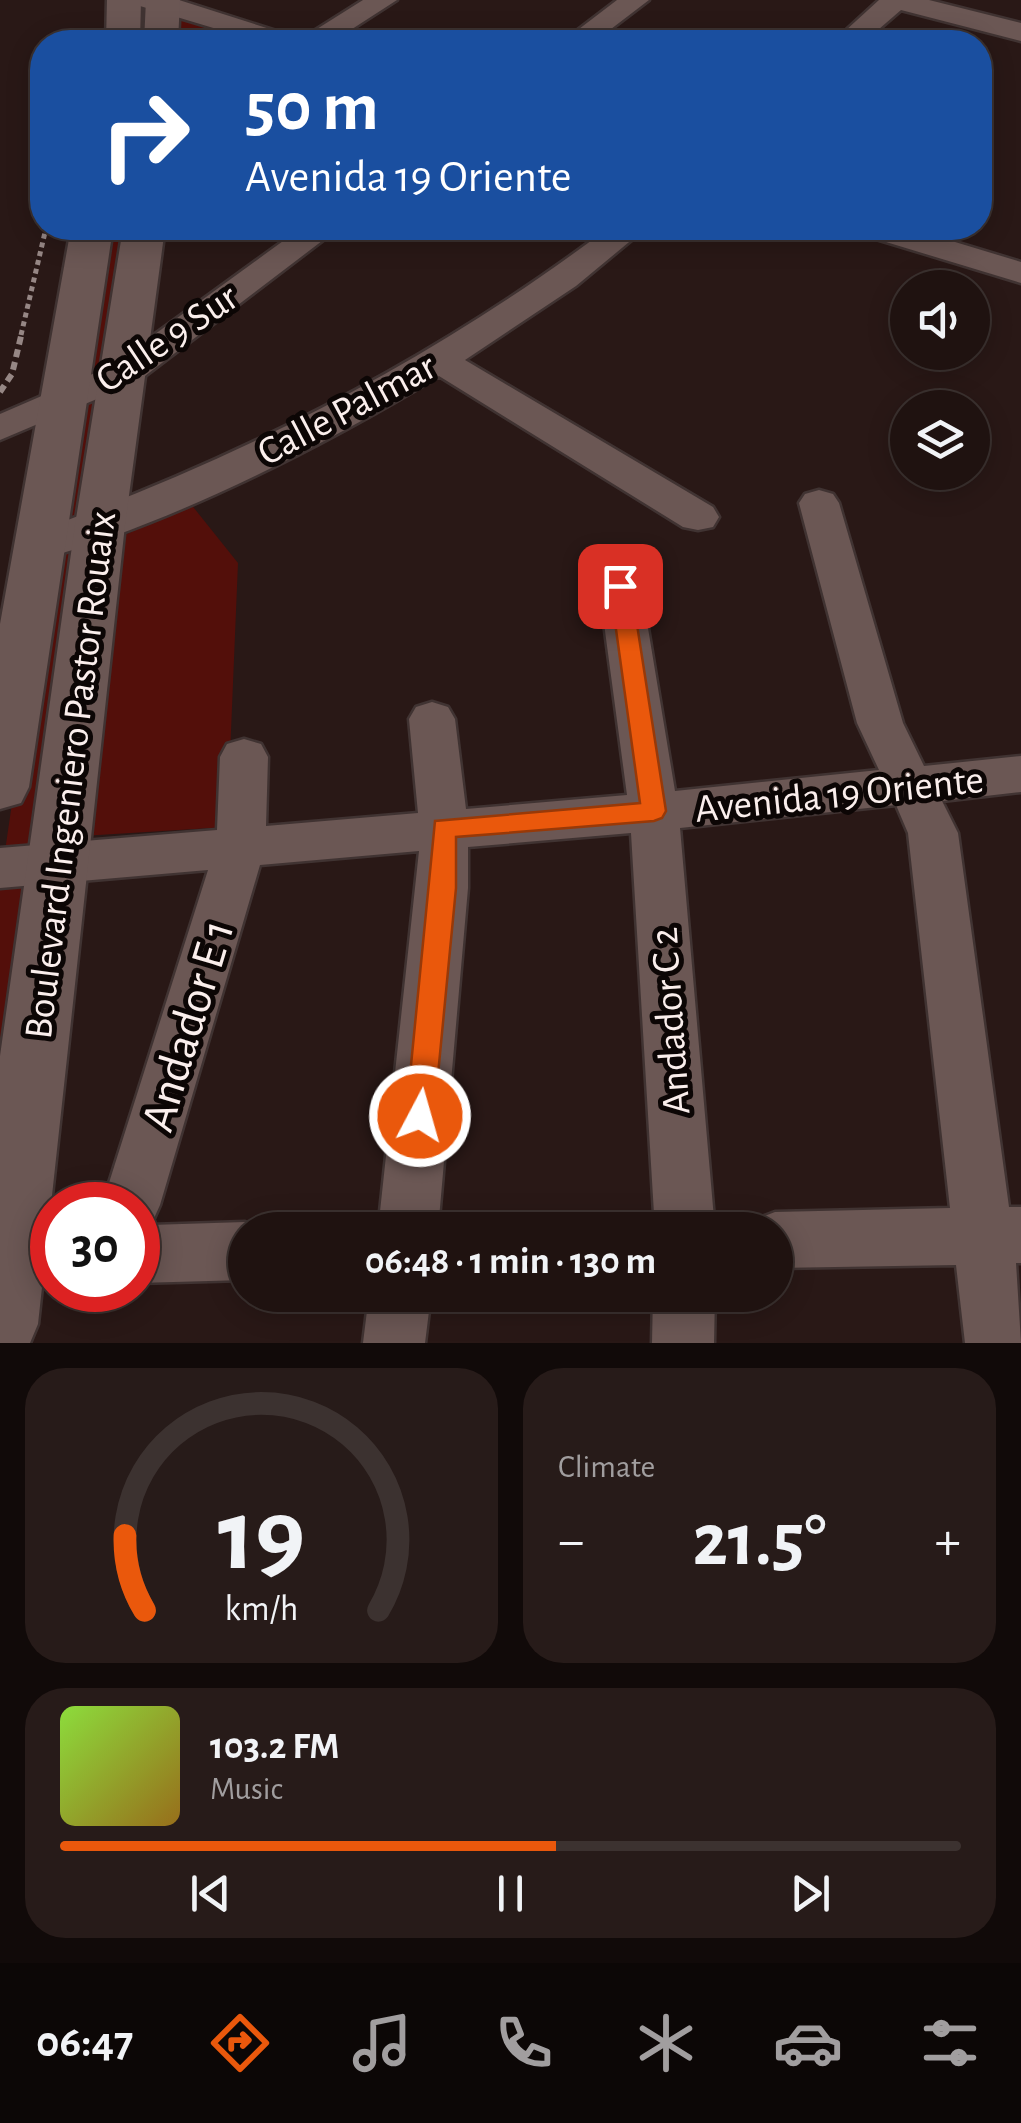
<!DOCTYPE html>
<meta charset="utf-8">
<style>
body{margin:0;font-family:"Alegreya Sans",sans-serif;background:#271b19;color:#f1f3f6;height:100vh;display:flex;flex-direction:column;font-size:38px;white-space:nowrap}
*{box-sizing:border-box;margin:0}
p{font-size:32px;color:#a19e9f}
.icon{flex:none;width:55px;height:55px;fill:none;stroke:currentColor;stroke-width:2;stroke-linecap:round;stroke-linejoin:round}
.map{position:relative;height:1343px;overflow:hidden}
.panel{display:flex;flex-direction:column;gap:25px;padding:25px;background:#110a09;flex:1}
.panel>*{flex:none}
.guide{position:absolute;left:30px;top:30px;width:962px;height:210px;border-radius:40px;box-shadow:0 5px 25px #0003,0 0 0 2px #3c3230;background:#1a4fa0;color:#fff;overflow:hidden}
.fabs{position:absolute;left:890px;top:270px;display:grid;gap:20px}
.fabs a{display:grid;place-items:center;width:100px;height:100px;border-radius:50%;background:#1f1210;box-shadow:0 5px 25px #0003,0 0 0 2px #3c3230;font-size:50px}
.speed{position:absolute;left:30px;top:1182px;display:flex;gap:20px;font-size:50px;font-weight:700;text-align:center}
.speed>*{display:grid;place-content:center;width:130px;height:130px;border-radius:50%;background:#1f1210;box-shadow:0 5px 25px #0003,0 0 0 2px #3c3230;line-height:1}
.speed .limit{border:15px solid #d22;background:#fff;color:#111}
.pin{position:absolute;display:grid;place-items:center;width:85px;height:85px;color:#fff;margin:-42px;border-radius:20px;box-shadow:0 5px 15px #0006}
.me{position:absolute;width:110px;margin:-55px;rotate:6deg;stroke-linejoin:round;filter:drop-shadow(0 0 8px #0008)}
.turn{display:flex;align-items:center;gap:35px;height:210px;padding:0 50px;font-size:45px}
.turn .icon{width:130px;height:130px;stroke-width:2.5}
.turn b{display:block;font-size:70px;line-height:85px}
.big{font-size:75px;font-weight:700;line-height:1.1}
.panel .card{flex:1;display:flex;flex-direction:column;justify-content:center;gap:15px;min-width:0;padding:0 35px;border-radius:40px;background:#271b19}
.panel .dial{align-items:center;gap:0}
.dial svg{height:260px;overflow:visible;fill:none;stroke:#3c3230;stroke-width:7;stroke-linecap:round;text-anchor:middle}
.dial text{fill:#f1f3f6;stroke:none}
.song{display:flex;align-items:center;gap:30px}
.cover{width:120px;height:120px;border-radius:15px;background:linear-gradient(135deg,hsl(90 70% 55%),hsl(40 70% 35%))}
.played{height:10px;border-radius:5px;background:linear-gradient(90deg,#ea580c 55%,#3c3230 55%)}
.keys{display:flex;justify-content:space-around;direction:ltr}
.heat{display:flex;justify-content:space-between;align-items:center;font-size:55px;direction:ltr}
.panel .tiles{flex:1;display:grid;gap:25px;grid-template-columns:1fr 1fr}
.card:last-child{grid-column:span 2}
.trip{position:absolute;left:228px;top:1212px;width:565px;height:100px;border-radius:50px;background:#1f1210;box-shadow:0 5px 25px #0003,0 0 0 2px #3c3230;font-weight:700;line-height:100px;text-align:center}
.tabs{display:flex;height:160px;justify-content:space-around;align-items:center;background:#0c0706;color:#a19e9f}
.tabs .icon{width:70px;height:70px}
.tabs .current{color:#ea580c}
.tabs b{font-size:45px;color:#f1f3f6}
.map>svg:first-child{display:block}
.green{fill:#530f0a}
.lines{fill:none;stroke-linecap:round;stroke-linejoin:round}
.minor-casing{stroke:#403332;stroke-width:5}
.tertiary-casing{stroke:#403332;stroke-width:5}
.path-far1{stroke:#968785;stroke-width:5;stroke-dasharray:5 4;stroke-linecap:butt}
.path{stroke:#968785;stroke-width:6;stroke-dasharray:8 5;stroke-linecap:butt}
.minor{fill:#6b5754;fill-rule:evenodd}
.tertiary{fill:#6b5754;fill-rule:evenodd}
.route{fill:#ea580c;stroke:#983908;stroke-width:2.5}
.labels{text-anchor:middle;stroke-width:10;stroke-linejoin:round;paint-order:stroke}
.street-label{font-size:40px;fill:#faeeec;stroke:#0c0605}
.near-street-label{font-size:48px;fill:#faeeec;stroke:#0c0605}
</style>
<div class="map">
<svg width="1021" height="1343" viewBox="0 0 1021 1343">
<rect width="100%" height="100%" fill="#291816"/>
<path class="green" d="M129 0 158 4 275 42H127Z
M103 228H131L0 1223V885L72 395Z
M190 503 238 563 227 827 82 836 121 537Z"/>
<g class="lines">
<g class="minor-casing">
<path id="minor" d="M136 0H179L301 39 363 0H397L332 42H260L140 6Z
M617 0H649L594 42H562Z
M879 0H929L1021 23V41L901 10 864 42H833Z
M301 228H339L137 382 0 440V414L111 366Z
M608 228H646L576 286 465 360 713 507 719 517 713 527 698 530 683 527 439 376C321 447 173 523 39 560L24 556 18 546 24 536C235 461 430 363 608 228Z
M858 228H909L1021 262V283L863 235Z
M819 490 833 494 839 503 903 723 924 766 1021 756V792L942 801 958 833 1009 1207H1021V1263H1016L1021 1343H965L956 1265 775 1268V1230H750L754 1220 775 1212 950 1208 908 833 896 805 680 828 715 1230H655L631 833 468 847V888L438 1230H378L419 851 260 865 160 1205 151 1225 245 1222 264 1230H245V1280L138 1283V1205H102L208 870 0 888V848L217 830 220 757 227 744 244 739 261 744 268 757 266 826 418 813 409 719 416 707 432 702 448 707 455 719 466 809 627 795 599 586 605 576 620 571 635 576 641 586 675 791 879 770 857 723 799 503 805 494Z
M0 1225H52V1283H0Z
M369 1295H431L425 1343H363Z
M653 1295H715L714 1343H652Z"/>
</g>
<g class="tertiary-casing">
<path id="tertiary" d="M107 0H141L140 42H106Z
M146 0H180L178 42H144Z
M71 228H113L29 787 21 803 0 809V624Z
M123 228H165L125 525 38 1324 30 1343H0V1056L75 525Z"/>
</g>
<path class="path-far1" d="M21 335 46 228"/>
<path class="path" d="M0 392 12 374 22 332"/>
<use href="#minor" class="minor"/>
<use href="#tertiary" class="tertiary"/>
</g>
<path class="route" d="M620 578 631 586 666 811 662 818 654 821 456 837V888L434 1116 430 1125 420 1129 410 1125 406 1116 435 821 640 803 610 586Z"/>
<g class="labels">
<g class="street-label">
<text transform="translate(166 337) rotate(-34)" y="14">Calle 9 Sur</text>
<text transform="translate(346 408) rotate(-28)" y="14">Calle Palmar</text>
<text transform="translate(69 775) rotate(-83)" y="14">Boulevard Ingeniero Pastor Rouaix</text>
<text transform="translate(839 793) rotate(-6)" y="14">Avenida 19 Oriente</text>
<text transform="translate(669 1021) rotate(-94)" y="14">Andador C 2</text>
</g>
<g class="near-street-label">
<text transform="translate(186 1025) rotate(-73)" y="17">Andador E 1</text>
</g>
</g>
</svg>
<div class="fabs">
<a><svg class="icon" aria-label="sound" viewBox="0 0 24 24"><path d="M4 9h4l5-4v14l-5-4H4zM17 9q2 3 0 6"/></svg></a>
<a><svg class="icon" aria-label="layers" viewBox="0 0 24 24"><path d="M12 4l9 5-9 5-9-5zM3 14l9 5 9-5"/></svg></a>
</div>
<div class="speed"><div class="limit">30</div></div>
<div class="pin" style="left:620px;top:586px;background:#d93025"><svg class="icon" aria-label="arrive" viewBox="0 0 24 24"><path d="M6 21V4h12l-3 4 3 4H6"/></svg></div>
<svg class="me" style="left:420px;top:1116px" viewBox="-20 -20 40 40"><circle r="17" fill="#ea580c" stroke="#fff" stroke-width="3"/><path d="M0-11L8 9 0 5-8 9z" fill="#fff"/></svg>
<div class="trip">06:48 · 1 min · 130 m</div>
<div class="guide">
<div class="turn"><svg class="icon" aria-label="right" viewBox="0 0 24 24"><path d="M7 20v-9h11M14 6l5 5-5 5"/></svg><div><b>50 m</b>Avenida 19 Oriente</div></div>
</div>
</div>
<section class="panel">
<div class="tiles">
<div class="card dial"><svg viewBox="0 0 100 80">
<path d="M14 69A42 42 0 1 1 86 69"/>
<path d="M14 69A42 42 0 0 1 8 46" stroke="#ea580c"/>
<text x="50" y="56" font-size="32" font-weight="700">19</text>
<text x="50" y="72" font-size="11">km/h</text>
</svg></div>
<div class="card"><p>Climate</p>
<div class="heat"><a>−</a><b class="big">21.5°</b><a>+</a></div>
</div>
<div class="card">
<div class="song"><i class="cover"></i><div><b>103.2 FM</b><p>Music</p></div></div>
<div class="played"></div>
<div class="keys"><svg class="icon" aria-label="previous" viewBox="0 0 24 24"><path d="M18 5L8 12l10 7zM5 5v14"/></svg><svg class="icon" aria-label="pause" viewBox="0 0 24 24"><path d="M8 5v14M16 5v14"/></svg><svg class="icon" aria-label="next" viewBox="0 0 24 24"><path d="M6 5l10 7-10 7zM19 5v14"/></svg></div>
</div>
</div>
</section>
<nav class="tabs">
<b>06:47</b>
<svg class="icon current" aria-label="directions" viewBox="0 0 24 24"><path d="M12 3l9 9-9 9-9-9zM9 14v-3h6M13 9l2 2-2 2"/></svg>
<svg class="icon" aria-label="music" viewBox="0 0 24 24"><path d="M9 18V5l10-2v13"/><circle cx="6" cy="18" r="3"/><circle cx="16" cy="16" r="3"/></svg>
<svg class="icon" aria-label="phone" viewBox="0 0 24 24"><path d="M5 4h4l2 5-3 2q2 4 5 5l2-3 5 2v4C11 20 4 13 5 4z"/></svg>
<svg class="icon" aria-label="climate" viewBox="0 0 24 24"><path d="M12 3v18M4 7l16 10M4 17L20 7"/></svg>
<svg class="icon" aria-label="car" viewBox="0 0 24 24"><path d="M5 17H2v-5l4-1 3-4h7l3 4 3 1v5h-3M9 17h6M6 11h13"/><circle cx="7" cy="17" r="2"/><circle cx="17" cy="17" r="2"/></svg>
<svg class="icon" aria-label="filters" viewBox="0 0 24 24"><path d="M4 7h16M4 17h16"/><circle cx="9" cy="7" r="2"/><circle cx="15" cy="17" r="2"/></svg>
</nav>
